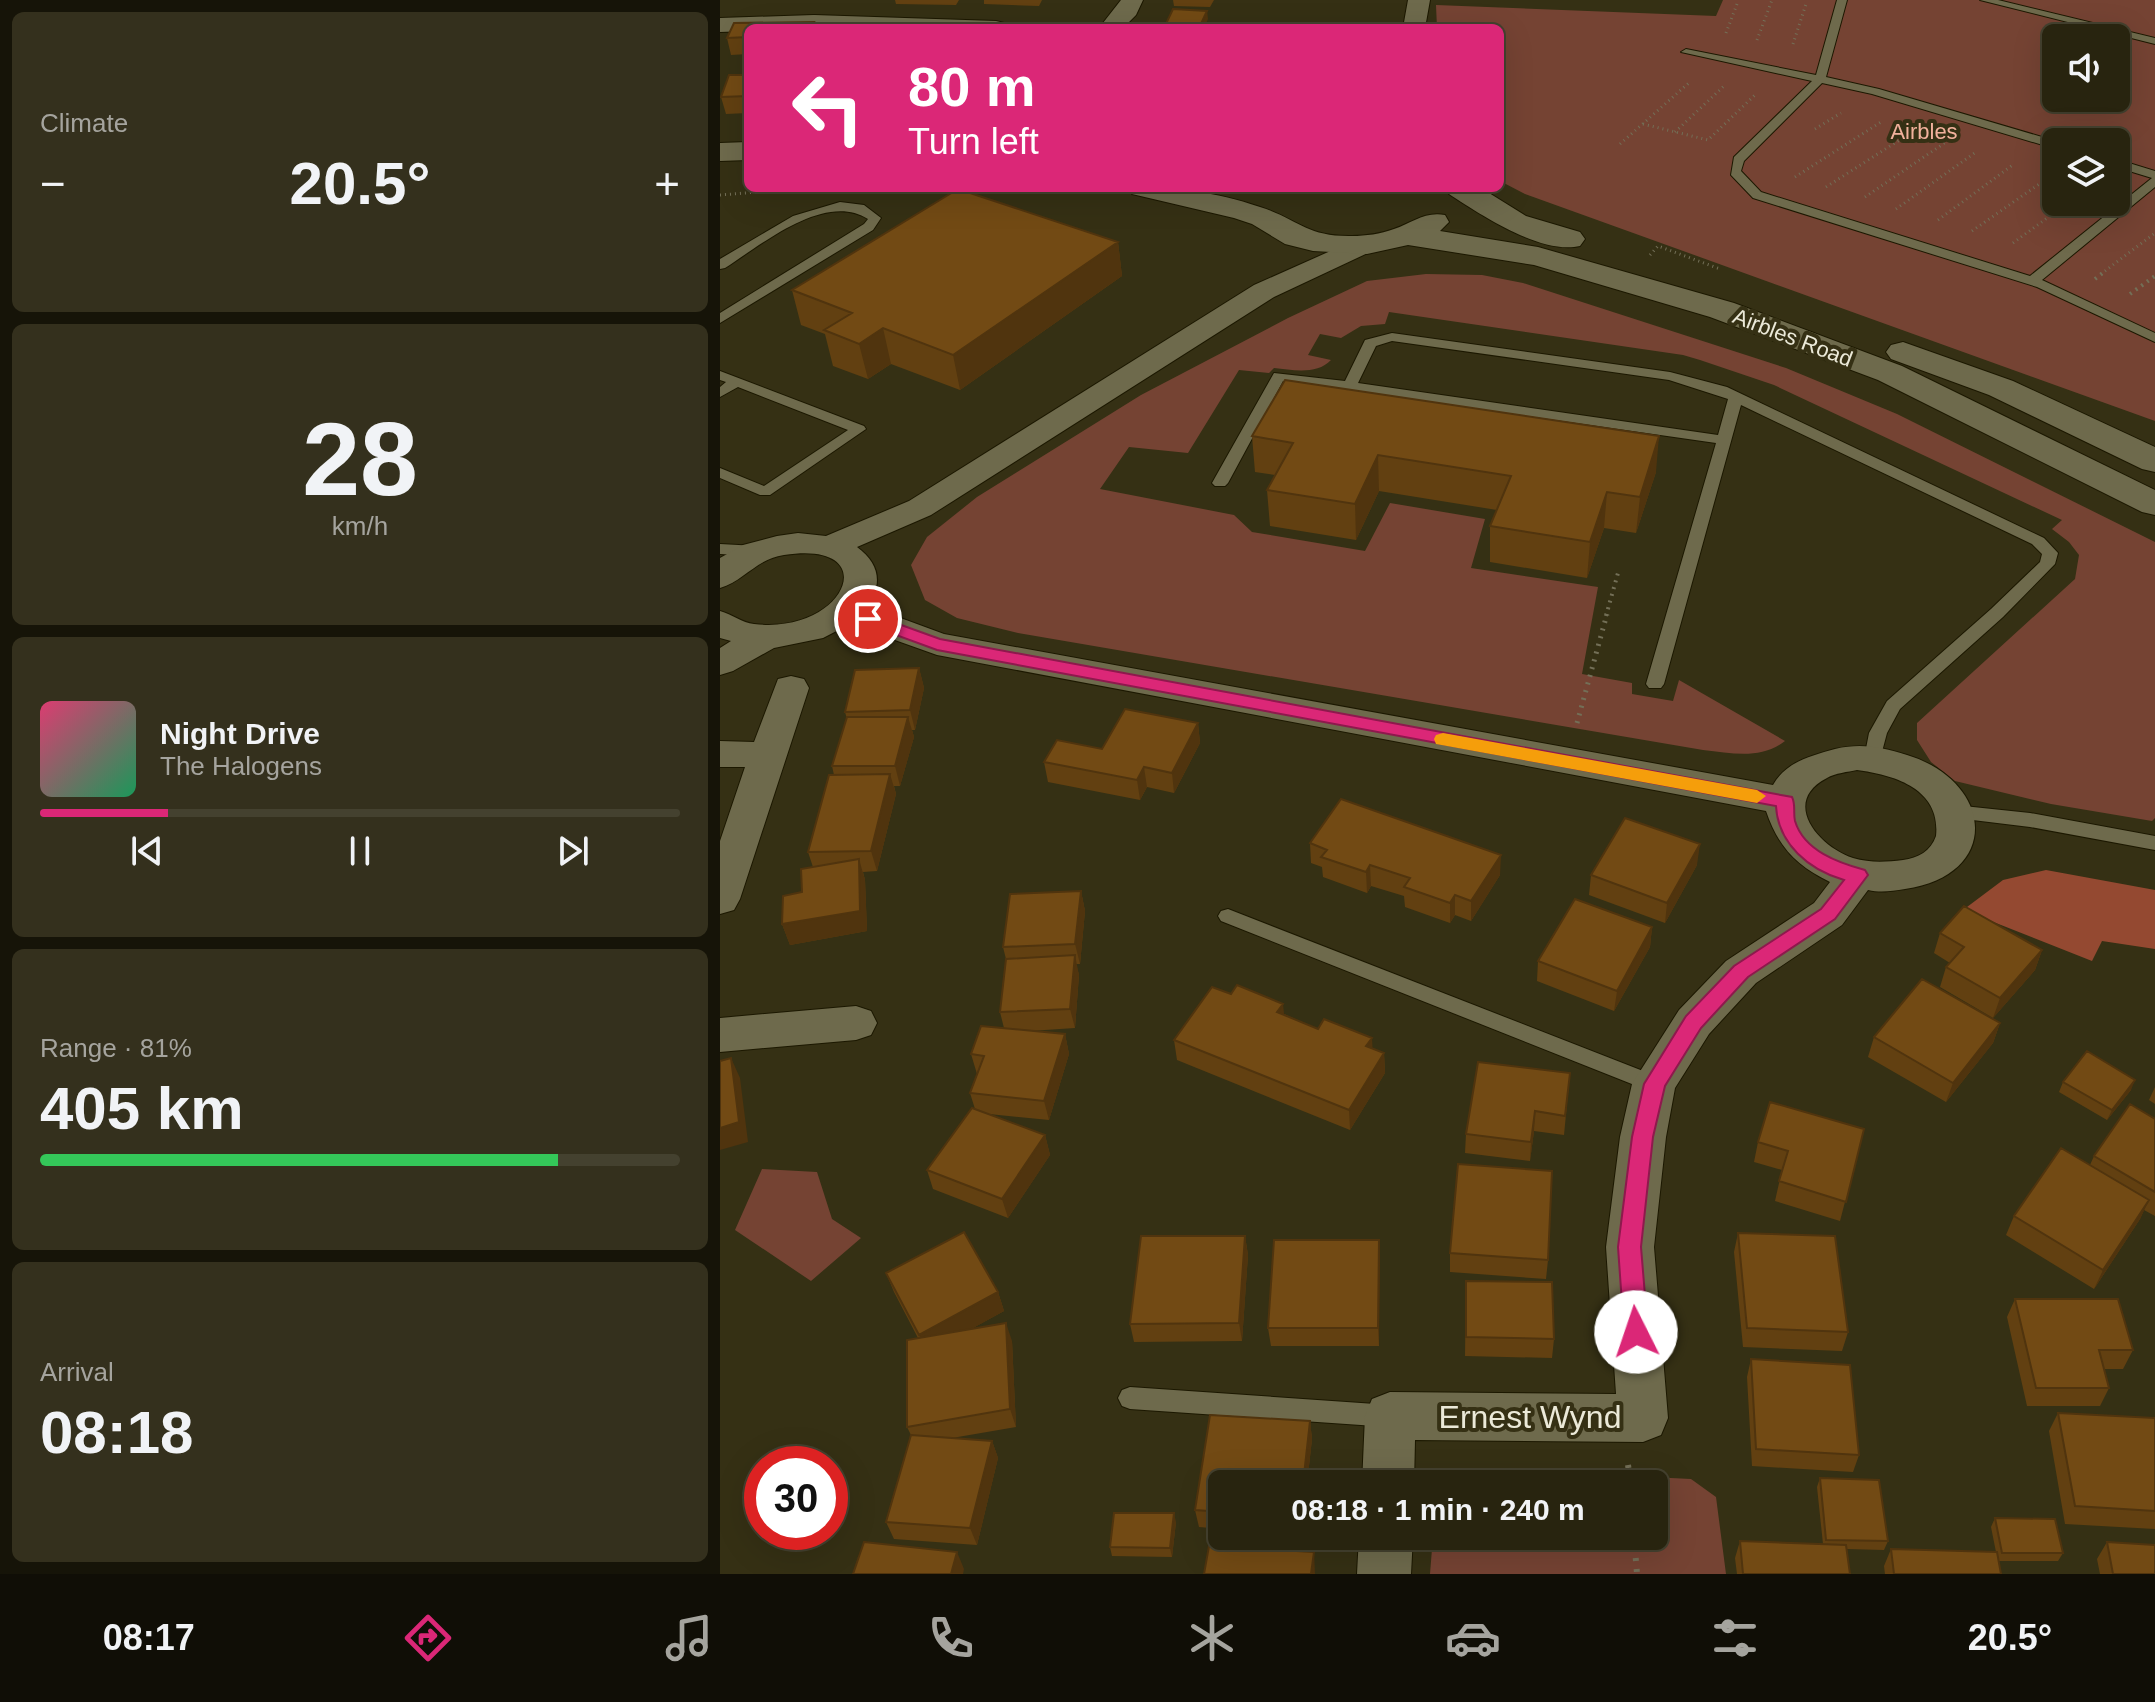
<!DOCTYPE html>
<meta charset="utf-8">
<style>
body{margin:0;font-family:Helvetica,sans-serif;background:#34301d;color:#f1f3f6;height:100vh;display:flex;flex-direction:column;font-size:30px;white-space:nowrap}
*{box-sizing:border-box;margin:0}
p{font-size:26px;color:#a5a49e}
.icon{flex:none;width:44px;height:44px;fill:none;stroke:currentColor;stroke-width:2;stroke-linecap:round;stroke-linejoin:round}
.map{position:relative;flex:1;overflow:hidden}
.details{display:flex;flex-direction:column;gap:12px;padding:12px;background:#161408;width:720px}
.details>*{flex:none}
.banner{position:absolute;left:24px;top:24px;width:760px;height:168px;border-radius:12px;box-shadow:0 8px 32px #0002,0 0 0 2px #44412f;background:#db2777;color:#fff;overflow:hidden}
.controls{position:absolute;left:1322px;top:24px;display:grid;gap:16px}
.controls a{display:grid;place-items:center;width:88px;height:88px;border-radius:12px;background:#28240f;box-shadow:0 8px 32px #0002,0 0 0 2px #44412f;font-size:40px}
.speed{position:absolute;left:24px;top:1446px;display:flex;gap:16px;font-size:40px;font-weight:700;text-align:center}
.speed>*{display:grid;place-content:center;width:104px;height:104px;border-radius:50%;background:#28240f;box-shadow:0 8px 32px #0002,0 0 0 2px #44412f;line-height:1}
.speed .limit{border:12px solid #d22;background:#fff;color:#111}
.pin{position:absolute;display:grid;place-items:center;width:68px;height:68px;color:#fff;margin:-34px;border:4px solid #fff;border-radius:50%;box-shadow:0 2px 8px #0007}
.me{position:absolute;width:88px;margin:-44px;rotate:356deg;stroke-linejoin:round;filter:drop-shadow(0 0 6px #0008)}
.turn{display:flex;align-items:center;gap:28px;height:168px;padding:0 32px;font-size:36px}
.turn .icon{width:104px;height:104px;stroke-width:2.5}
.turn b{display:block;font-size:56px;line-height:68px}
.big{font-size:60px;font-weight:700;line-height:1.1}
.details .card{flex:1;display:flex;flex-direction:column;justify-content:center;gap:12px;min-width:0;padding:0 28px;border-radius:12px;background:#34301d}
.details .dial{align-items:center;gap:0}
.dial b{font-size:104px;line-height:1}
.song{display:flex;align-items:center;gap:24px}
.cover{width:96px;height:96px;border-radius:12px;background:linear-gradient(135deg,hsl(340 70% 55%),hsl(150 70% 35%))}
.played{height:8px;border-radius:4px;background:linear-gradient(90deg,#db2777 20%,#44412f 20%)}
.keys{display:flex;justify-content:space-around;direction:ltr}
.heat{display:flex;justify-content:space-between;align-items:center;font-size:44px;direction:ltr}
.charge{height:12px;border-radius:6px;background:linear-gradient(90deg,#34c759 81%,#44412f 0)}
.trip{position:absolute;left:488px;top:1470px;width:460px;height:80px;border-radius:12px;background:#28240f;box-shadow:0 8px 32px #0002,0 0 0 2px #44412f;font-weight:700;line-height:80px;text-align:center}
.tab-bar{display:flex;height:128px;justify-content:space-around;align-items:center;background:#100e06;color:#a5a49e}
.tab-bar .icon{width:56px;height:56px}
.tab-bar .active{color:#db2777}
.tab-bar b{font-size:36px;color:#f1f3f6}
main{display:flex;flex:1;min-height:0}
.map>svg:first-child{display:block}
.green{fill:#754333;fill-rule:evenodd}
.forest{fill:#944931}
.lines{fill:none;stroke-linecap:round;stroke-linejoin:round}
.lane-casing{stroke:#1c1800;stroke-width:2}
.street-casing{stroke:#1c1800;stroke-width:2}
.secondary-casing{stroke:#1c1800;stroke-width:2}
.path-far3{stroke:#736f57;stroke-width:3;stroke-dasharray:1 4;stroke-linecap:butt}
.path-far2{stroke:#736f57;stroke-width:4;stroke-dasharray:2 5;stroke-linecap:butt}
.path-far1{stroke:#736f57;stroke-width:5;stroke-dasharray:2 6;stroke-linecap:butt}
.path{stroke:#736f57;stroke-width:6;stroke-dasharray:3 8;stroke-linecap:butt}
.lane{fill:#6e6a4c;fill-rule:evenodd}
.street{fill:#6e6a4c;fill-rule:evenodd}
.secondary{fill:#6e6a4c;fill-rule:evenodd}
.wall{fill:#624011}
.shaded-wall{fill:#50340e}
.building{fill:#724a14;stroke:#50340e;stroke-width:2}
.route{fill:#db2777;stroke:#8e194d;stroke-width:2}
.slow{fill:#f59e0b}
.labels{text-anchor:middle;stroke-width:8;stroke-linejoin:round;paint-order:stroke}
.far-park-label{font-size:22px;fill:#f2b19c;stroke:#353014}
.far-street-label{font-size:22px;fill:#ebe9d8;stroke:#353014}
.near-street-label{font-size:32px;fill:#ebe9d8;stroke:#353014}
</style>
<main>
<section class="details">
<div class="card"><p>Climate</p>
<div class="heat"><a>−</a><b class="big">20.5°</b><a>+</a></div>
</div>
<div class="card dial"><b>28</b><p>km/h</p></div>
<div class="card">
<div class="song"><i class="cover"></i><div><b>Night Drive</b><p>The Halogens</p></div></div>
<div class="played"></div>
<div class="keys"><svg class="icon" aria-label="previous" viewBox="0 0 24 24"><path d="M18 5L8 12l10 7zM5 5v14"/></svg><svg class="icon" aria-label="pause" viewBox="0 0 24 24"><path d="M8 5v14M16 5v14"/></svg><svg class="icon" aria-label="next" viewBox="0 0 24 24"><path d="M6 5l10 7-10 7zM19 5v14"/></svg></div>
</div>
<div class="card"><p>Range · 81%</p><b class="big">405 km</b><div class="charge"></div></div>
<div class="card"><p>Arrival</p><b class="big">08:18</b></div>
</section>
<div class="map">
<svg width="1435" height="1574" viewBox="0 0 1435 1574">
<rect width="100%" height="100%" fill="#353014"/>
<path class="green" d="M1003 0H1435V421L805 194 780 181V28H717L716 5 996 16ZM1336 38H1396V98H1336ZM1336 142H1396V202H1336Z
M706 274 762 275 803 283 1066 368 1177 414 1435 542V818L1432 821 1331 804 1235 781 1211 762 1197 740V723L1355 579 1359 555 1349 542 1332 529 1342 520 1054 385 980 360 963 355 669 312 665 324 641 326 621 338 600 334 588 355 611 360C597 375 573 370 554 368L549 373 519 370 468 453 409 447 380 489 514 515 532 532 645 551 670 503 765 519 751 568 878 587 862 674 912 683V694L953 701 959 680 1065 741C1040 760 1013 753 983 750L298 633 237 618 205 600 191 565 207 537 257 497 421 395 568 318 647 281Z
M42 1169 97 1172 112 1219 141 1238 91 1281 15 1230Z
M791 1470 971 1479 996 1497 1006 1574H710L713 1536H934V1484H771Z"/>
<path class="forest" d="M1326 870 1435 890V949L1382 941 1372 961 1243 910 1283 880Z"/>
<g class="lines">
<g class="lane-casing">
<path id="lane" d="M1117 0H1127L1106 77 1159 89 1339 142H1336V149L1152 94 1102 83 1024 161 1021 171 1041 192 1310 276 1432 178 1396 167V159L1435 171V187L1322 280 1435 333V342L1317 287 1033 198 1011 175 1014 157 1092 81 961 52 966 49 1096 75Z
M1260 0H1278L1435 38V44Z
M120 202 144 205 161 218 153 230 0 323V313L144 224 148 219C105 191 41 245 5 268L0 269V259L73 216Z
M672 333 950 372 1007 387 1324 538 1338 553 1335 564 1283 617 1180 709 1167 733 1159 763H1147L1144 759 1149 733 1167 701 1271 609 1320 562 1322 554 1312 544 1021 405 944 684 941 688H929L926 684 996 443 563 381 508 483 505 486H495L492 483 554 373 625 381 645 340ZM672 341 949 380 1008 399 998 435 638 383 656 346Z
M0 371 144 426 146 429 50 495H40L0 478V468L44 486 128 430 18 387 0 397V387L6 382 0 380Z
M0 544 37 546 45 551 37 556 0 554Z
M1234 805 1310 813 1435 836V850L1310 827 1228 817 1225 812 1228 807Z
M508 909 941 1078 944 1084 941 1090 934 1093 927 1090 501 921 498 916 501 911Z
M410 1387 670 1405 678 1408 682 1416 678 1424 670 1427 410 1409 402 1406 398 1398 402 1390Z"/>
</g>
<g class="street-casing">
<path id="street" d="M401 0H423L416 15 403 28H379Z
M688 0H710L705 28H683Z
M94 15 276 21 284 23 287 28H28V31L0 32V18Z
M642 237 652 239 656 245 652 251 554 297 211 515 137 547C159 563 163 583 148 606L224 634 1053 785C1066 762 1090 756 1115 749 1141 743 1161 747 1187 755 1273 781 1283 875 1185 889 1172 891 1161 893 1148 890L1122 925 1036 983 989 1034 955 1088 946 1137 934 1247 948 1418 941 1435 923 1442 695 1440 694 1484H642L645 1416 652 1399 670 1392 896 1394 886 1247 900 1137 912 1084 959 1010 1006 961 1094 903 1110 882C1077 866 1058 847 1046 811L217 655 130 624 103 638 54 648 13 671 0 675V648L11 641 0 638V611C12 614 22 623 34 624 127 635 165 539 64 555 36 559 24 581 0 588V558L23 545 57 536 78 533 106 536 189 501 534 285ZM1137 770C1175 775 1221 789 1216 836 1211 851 1198 858 1183 860 1166 862 1150 863 1133 858 1099 847 1060 802 1107 778 1115 773 1128 772 1137 770Z
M71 676 84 679 89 688 20 899 14 910 0 914V841L25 767H0V741L34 742 58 679Z
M136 1006 151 1011 157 1023 151 1035 136 1040 0 1052V1018Z
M639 1536H693L691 1574H637Z"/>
</g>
<g class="secondary-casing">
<path id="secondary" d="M28 142V160L0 161V143Z
M408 188C458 188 493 191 540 207 578 219 586 237 632 236 646 236 660 234 674 229 692 223 705 211 725 215L729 222 720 231 818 247 1014 303 1182 366 1435 490V515L1422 512 1158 380 990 317 814 265 688 245 647 254 593 251 565 244 532 224 514 218 412 194Z
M725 188H761L806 216 860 232 865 239 860 246C821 255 761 215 729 194Z
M1183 342 1293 381 1435 447V472L1422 469 1269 395 1171 359 1166 352 1171 345Z"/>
</g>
<path class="path-far3" d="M1006 33 1017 4
M1037 40 1052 0
M1073 44 1086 4
M923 124 988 140 1036 94
M1095 129 1121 113
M955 132 1004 86
M900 144 971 81
M1075 177 1161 122
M1106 187 1192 132
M0 195 63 190
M1145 197 1226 142
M1176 209 1256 152
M1218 220 1294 164
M1252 231 1335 173
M1293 243 1349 202
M930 255 938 246 1000 269
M1381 274 1435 233"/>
<path class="path-far2" d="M1375 279 1384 272
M1410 294 1435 276
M886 616 898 573"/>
<path class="path-far1" d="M857 723 887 614"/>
<path class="path" d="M908 1465 911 1484
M914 1536 917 1574"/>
<use href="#lane" class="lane"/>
<use href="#street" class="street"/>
<use href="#secondary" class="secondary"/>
</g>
<path class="wall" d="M175 0H239L236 5 176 4Z
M264 0H322L319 6 264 4Z
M453 0H494L490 7 454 6Z
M28 28V54L11 55 7 38Z
M28 75V113L6 114 1 97Z
M398 242 402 276 240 390 171 364 148 379 113 366 105 334 81 325 72 290Z
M532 436 936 472 916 533 884 528 867 578 770 562V526L777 510 659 491 636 540 550 526 547 490 555 475 535 472Z
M199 668 204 688 195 730H192L194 737 180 786H174L176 794 157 871 143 872 145 880 147 931 70 945 62 924 82 892 93 867 88 852 114 775 112 766 127 719 125 712Z
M478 723 480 743 454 793 427 787 420 800 328 782 324 762 382 749Z
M590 843 780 875 751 921 735 915 730 923 685 907 684 896 651 886 647 893 603 877 602 867 591 863Z
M977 865 945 923 869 895 871 875Z
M361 891 365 911 360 964H356L359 975 355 1028 310 1031 345 1034 349 1054 329 1120 269 1114 325 1135 330 1155 288 1218 213 1189 207 1170 255 1109 250 1093 257 1074 251 1054 284 1028 280 1012 286 959 283 947Z
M932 927 930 947 894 1011 817 981 818 961Z
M1220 933 1322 950 1315 970 1273 1018 1220 987 1226 967 1230 963 1214 953Z
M564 1014 598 1029 664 1053 665 1073 630 1130 457 1060 454 1040Z
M1280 1023 1273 1043 1226 1102 1148 1057 1154 1037Z
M850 1073 844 1135 814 1131 810 1161 745 1153 746 1134Z
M1343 1082 1411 1090 1387 1120 1339 1092Z
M1435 1087V1104L1429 1100Z
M1435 1119V1216L1424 1210 1420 1219 1374 1289 1286 1235 1294 1216 1370 1165 1374 1156Z
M1144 1129 1120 1221 1055 1201 1062 1170 1034 1162 1038 1142Z
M1018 1233 1128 1332 1122 1351 1023 1347 1014 1252Z
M525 1236 528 1255 522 1341 414 1342 410 1324Z
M659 1240V1346H551L548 1328Z
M730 1253 828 1260 826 1279 730 1272Z
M166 1273 278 1292 284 1311 251 1329 292 1341 296 1427 232 1438 272 1441 278 1458 257 1545 174 1539 166 1522 191 1435 187 1427 198 1338 174 1292Z
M746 1281 834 1339 832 1358 745 1356Z
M1295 1299 1413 1350 1403 1369H1384L1389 1388 1380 1406H1307L1287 1317Z
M1031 1359 1139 1455 1133 1472 1032 1466 1027 1377Z
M1338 1413 1435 1418V1529L1345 1524 1329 1431Z
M490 1415 590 1421 592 1439 587 1484H502V1529L479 1527 475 1510Z
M1100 1478 1168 1541 1164 1550 1127 1549 1130 1574H1017L1015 1558 1020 1541 1103 1544 1097 1487Z
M1275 1518 1343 1553 1338 1561H1278L1281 1574H1165L1164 1566 1171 1549 1276 1552 1271 1527Z
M456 1522 452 1557 392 1556 390 1547Z
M1387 1542 1435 1574H1380L1377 1559Z"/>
<path class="shaded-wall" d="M487 11 488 19 484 28H479Z
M398 242 402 276 240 390 233 355Z
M163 328 171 364 148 379 139 344Z
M939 436 936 472 916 533 920 497Z
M658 455 659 491 636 540 635 504Z
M887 492 884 528 867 578 870 542Z
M199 668 204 688 195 730 190 710Z
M188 717 194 737 180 786 175 766Z
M478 723 480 743 454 793 452 773Z
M424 767 427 787 420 800 417 780Z
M170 774 176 794 157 871 151 851Z
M980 844 977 865 945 923 947 903Z
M781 855 780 875 751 921V901Z
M139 859 145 880 147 931 70 945 62 924Z
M650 865 651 886 647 893 646 872Z
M361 891 365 911 360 964 355 944Z
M735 895V915L730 923V903Z
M932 927 930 947 894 1011 897 991Z
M1322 950 1315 970 1273 1018 1280 998Z
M355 955 359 975 355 1028 350 1009Z
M563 1004 565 1023 557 1012Z
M1280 1023 1273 1043 1226 1102 1233 1083Z
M345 1034 349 1054 329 1120 324 1101Z
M652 1038 653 1058 646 1046Z
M664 1053 665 1073 630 1130 629 1110Z
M11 1058 20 1078 28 1142 0 1150V1128Z
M1415 1080 1411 1090 1387 1120 1392 1110Z
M815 1111 814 1131 810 1161 811 1142Z
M325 1135 330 1155 288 1218 282 1199Z
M1429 1200 1420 1219 1374 1289 1383 1270Z
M525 1236 528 1255 522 1341 519 1323Z
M659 1240 660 1259 659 1346 658 1328Z
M278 1292 284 1311 206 1354 199 1335Z
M286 1323 292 1341 296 1427 290 1409Z
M590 1421 592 1439 587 1484H583Z
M272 1441 278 1458 257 1545 250 1528Z
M454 1513 456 1522 452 1557 450 1548Z
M237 1552 244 1569 243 1574H231Z
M594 1552 595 1574H591Z"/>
<path class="building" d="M453 9 487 11 479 28H444Z
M94 22 91 28H28V37L7 38 14 23Z
M9 75H28V96L1 97Z
M238 189 398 242 233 355 163 328 139 344 104 330 132 313 72 290Z
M565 380 939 436 920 497 887 492 870 542 770 526 791 476 658 455 635 504 547 490 573 443 532 436Z
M199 668 190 710 125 712 135 670Z
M405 709 478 723 452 773 424 767 417 780 324 762 337 740 382 749Z
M127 717H188L175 766H112Z
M170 774 151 851 88 852 109 775Z
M621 799 781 855 751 901 735 895 730 903 684 887 690 878 650 865 646 872 601 857 607 850 590 843Z
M905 818 980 844 947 903 871 875Z
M139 859 140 911 62 924 63 896 82 892 81 869Z
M361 891 355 944 283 947 290 894Z
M855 899 932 927 897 991 818 961Z
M1244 906 1322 950 1280 998 1226 967 1244 947 1220 933Z
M355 955 350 1009 280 1012 286 959Z
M1202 979 1280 1023 1233 1083 1154 1037Z
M517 985 563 1004 557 1012 598 1029 604 1019 652 1038 646 1046 664 1053 629 1110 454 1040 492 987 511 994Z
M261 1026 345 1034 324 1101 250 1093 264 1056 251 1054Z
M1367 1051 1415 1080 1392 1110 1343 1082Z
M11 1058 19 1122 0 1128V1061Z
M758 1062 850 1073 845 1116 815 1111 811 1142 746 1134Z
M1050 1102 1144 1129 1126 1202 1059 1181 1068 1151 1038 1142Z
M1410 1104 1435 1119V1192L1374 1156Z
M252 1108 325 1135 282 1199 207 1170Z
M1341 1148 1429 1200 1383 1270 1294 1216Z
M738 1164 832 1171 828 1260 730 1253Z
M244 1232 278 1292 199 1335 166 1273Z
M1018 1233 1115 1236 1128 1332 1027 1328Z
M421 1236H525L519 1323 410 1324Z
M554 1240H659L658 1328H548Z
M746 1281 832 1282 834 1339 746 1337Z
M1295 1299H1398L1413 1350H1379L1389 1388H1316Z
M286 1323 290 1409 187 1427V1340Z
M1031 1359 1130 1365 1139 1455 1036 1449Z
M1338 1413 1435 1418V1511L1355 1506Z
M490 1415 590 1421 583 1484H502V1512L475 1510Z
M191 1435 272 1441 250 1528 166 1522Z
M1100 1478 1159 1480 1168 1541 1106 1540Z
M394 1513H454L450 1548 390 1547Z
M1275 1518 1335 1519 1343 1553H1282Z
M1020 1541 1126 1545 1130 1574H1023Z
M144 1542 237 1552 231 1574H133Z
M1387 1542 1435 1545V1574H1393Z
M489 1546 594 1552 591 1574H484Z
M1171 1549 1277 1552 1281 1574H1174Z"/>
<path class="route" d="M148 613 220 639 1072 797C1076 805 1073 813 1075 821 1084 851 1119 863 1145 870L1148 875 1115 919 1028 977 981 1028 945 1086 933 1137 921 1247 928 1332 924 1340 916 1343 908 1340 904 1332 898 1247 912 1137 924 1084 966 1016 1014 966 1101 909 1124 880C1089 870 1058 844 1056 806L217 650 143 623 140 619 143 615Z"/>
<path class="slow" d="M723 733 1037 790 1046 796 1037 803 716 744 714 739 716 735Z"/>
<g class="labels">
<g class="far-park-label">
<text x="1204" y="139">Airbles</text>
</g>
<g class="far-street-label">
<text transform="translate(1073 337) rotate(21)" y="8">Airbles Road</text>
</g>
<g class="near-street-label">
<text x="810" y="1428">Ernest Wynd</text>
</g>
</g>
</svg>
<div class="controls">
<a><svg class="icon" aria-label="sound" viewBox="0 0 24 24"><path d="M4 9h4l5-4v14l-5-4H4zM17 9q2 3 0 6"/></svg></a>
<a><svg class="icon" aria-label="layers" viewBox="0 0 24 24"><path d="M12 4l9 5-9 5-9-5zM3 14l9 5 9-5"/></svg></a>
</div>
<div class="speed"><div class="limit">30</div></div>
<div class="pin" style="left:148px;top:619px;background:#d93025"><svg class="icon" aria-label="arrive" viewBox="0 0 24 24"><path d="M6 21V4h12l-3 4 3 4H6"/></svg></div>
<svg class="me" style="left:916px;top:1332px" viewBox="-20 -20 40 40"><circle r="19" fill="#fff"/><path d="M0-13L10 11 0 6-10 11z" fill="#db2777"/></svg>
<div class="trip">08:18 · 1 min · 240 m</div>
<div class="banner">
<div class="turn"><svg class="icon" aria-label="left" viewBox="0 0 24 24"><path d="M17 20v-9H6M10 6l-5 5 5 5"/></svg><div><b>80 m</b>Turn left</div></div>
</div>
</div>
</main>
<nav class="tab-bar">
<b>08:17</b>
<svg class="icon active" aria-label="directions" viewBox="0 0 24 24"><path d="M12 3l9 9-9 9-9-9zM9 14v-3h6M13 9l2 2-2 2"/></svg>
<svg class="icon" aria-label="music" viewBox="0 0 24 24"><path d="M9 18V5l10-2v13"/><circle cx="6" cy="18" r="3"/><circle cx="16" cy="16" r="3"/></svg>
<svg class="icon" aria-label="phone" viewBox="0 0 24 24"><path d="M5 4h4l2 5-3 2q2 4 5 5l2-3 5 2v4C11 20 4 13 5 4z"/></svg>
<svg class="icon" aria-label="climate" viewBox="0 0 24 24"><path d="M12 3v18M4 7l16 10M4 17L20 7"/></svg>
<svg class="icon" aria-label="car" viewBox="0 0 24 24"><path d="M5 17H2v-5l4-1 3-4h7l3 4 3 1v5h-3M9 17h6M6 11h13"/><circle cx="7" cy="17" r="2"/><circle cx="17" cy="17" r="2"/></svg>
<svg class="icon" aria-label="filters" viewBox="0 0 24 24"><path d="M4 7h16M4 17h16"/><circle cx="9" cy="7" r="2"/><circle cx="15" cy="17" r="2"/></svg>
<b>20.5°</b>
</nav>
